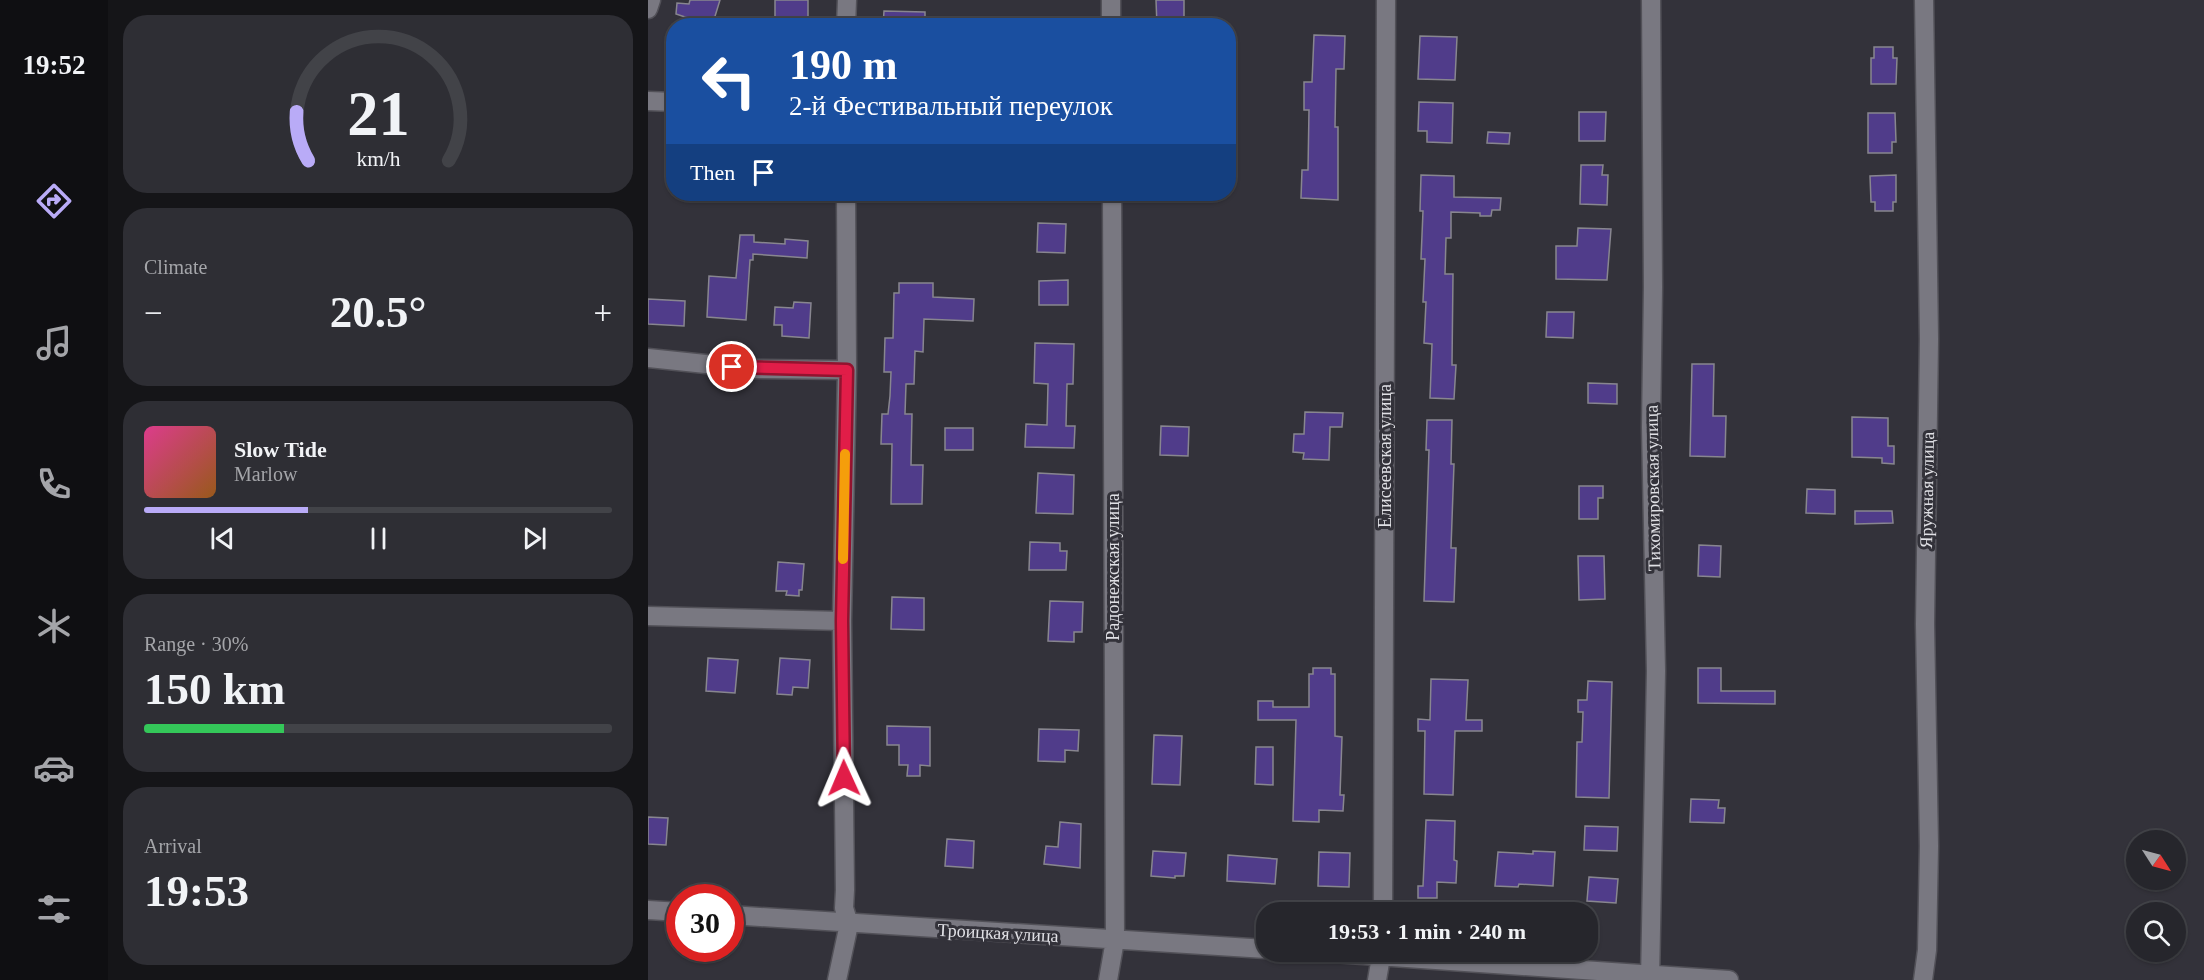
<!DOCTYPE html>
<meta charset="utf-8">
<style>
body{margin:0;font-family:Georgia,serif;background:#2e2e34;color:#f1f3f6;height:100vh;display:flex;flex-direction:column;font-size:22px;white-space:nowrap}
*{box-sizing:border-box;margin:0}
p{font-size:20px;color:#a4a5a9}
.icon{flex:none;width:33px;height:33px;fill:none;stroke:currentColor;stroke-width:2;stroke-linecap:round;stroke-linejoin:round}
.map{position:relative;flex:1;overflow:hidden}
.panel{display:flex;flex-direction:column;gap:15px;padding:15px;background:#151518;width:540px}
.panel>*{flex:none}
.banner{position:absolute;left:18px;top:18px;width:570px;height:183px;border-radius:24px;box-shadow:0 2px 4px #0004,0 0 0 2px #424348;background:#1a4fa0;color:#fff;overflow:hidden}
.needle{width:39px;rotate:126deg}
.tools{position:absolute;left:1478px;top:830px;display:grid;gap:12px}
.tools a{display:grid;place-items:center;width:60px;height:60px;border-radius:50%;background:#26262c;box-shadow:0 2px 4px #0004,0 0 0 2px #424348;font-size:30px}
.speed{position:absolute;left:18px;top:884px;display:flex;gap:12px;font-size:30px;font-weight:700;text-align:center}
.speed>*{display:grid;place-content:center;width:78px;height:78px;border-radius:50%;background:#26262c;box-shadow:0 2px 4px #0004,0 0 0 2px #424348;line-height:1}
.speed .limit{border:9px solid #d22;background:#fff;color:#111}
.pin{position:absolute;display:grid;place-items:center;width:51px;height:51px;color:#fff;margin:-26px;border:3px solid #fff;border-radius:50%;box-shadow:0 2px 6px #0007}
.me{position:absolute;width:66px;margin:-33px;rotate:359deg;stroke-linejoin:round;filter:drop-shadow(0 0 4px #0008)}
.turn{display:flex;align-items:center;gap:21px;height:126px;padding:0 24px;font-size:27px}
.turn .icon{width:78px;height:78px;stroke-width:2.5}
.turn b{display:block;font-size:42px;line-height:51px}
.then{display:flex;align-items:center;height:57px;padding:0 24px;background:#0003;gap:12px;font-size:22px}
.big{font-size:45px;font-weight:600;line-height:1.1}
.panel .widget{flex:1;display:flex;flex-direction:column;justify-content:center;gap:9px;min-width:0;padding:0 21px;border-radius:24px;background:#2e2e34}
.panel .dial{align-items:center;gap:0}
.dial svg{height:156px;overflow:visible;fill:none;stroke:#424348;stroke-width:7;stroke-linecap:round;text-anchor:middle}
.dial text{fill:#f1f3f6;stroke:none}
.song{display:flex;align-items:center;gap:18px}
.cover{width:72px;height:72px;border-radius:9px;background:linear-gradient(135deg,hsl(330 70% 55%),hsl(30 70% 35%))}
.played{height:6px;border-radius:3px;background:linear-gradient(90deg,#b9abf7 35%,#424348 35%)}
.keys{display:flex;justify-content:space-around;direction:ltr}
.heat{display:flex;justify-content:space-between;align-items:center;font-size:33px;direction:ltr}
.charge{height:9px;border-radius:4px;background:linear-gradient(90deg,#34c759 30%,#424348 0)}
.trip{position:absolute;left:608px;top:902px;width:342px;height:60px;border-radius:24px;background:#26262c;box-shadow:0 2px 4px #0004,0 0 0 2px #424348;font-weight:600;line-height:60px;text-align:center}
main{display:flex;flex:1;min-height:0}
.tab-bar{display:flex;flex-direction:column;width:108px;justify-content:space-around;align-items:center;background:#0f0f12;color:#a4a5a9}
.tab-bar .icon{width:42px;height:42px}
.tab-bar .current{color:#b9abf7}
.tab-bar b{font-size:27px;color:#f1f3f6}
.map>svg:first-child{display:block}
.building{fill:#503c8a;stroke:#88868f;stroke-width:1.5}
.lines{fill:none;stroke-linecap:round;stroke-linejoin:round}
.minor-casing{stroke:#525158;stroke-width:21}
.minor{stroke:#797881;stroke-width:18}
.route-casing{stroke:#92132f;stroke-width:15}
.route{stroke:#e11d48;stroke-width:10}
.slow{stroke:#f59e0b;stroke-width:10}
.labels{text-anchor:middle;stroke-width:6;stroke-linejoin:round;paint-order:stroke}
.street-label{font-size:18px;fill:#e0e0e5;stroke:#33323a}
</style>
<main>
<nav class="tab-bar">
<b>19:52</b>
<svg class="icon current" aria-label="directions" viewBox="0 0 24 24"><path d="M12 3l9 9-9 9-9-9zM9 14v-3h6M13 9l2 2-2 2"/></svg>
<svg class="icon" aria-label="music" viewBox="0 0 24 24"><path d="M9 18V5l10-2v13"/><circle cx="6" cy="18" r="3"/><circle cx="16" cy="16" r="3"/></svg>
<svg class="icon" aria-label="phone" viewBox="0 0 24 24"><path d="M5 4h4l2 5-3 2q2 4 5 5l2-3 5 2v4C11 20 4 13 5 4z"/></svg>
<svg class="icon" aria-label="climate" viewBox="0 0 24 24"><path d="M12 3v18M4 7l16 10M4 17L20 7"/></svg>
<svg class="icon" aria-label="car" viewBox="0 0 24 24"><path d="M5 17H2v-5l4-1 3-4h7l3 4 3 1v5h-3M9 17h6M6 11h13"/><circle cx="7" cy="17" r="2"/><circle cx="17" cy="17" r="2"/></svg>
<svg class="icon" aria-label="filters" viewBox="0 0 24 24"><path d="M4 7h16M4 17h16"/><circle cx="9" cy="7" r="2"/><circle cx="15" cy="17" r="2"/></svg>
</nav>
<section class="panel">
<div class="widget dial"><svg viewBox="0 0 100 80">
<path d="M14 69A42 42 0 1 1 86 69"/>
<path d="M14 69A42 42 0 0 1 8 44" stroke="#b9abf7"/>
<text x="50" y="56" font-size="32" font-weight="700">21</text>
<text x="50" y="72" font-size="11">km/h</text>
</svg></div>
<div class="widget"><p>Climate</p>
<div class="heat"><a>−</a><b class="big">20.5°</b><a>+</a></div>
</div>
<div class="widget">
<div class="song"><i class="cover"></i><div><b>Slow Tide</b><p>Marlow</p></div></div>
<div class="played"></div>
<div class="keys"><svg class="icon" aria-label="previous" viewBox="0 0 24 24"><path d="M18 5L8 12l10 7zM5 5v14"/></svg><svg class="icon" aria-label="pause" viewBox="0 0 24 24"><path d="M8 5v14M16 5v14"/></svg><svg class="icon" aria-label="next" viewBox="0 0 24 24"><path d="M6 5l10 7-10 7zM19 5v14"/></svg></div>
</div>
<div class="widget"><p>Range · 30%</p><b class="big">150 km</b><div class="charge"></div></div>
<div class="widget"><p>Arrival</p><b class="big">19:53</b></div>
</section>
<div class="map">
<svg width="1556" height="980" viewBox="0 0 1556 980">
<rect width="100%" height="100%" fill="#33323a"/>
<path class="building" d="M42 0H72L64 26 28 14 29 3 41 4Z
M127 0H160V19L127 18Z
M508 0H536V26H509Z
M236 11 277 12V26H235Z
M666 35 697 36 696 69H688L687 127H690V200L653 198 654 170H660L661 110H656V82H664Z
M772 36 809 37 807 80 770 79Z
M1226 47H1245V58H1249L1248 84H1223V58H1226Z
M771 102 805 103 804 143 779 142V131H770Z
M931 112H958L957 141H931Z
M1220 113H1247L1248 142H1244V153H1220Z
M840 132 862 133 861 144 839 143Z
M933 165H955L954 175H960L959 205 932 204Z
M773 175 806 176V197L853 198 852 210H844L843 216H832V213L803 212V238H798L797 274H805L804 365H808L806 399 782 398 784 344 776 343 778 302H775L777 259H773L775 211H772Z
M1248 175V202H1245V211H1227V202H1223L1222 176Z
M390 223 418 224 417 253 389 252Z
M930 228 963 229 959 280 908 279V246H929Z
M92 235H106V242L137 244V239L160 241 159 258 105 254V260H102L98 320 59 317 61 276 88 278Z
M420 280V305H391V281Z
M251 283H285V297L326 299 325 321 276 319 275 352 267 351 266 384H258L257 414H264L263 465H275L274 504H243L244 444H233L234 414H240L242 396 243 372H236L237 338H245L246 293H251Z
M0 299 37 301 36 326 0 324Z
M146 302 163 303 161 338 134 336V325H126L127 307 145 308Z
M899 312H926L925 338 898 337Z
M387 343 426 344 425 384H419L418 426H427L426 448 377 447 378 424 399 425 400 384 386 383Z
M1044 364H1066L1065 416H1078L1077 457 1042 456Z
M940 383 969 384V404L940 403Z
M657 412 695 413 694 427H682L681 460 655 459 656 453 645 452 646 434H656Z
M1204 417 1240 418V446H1246V464L1234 463V458L1204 457Z
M779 420H804L803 464H806L803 548H808L806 602 776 601 781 450H778Z
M513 426 541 427 540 456 512 455Z
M297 428H325V450H297Z
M390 473 426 475 425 514 388 513Z
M931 486H955V498H950V519H931Z
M1159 489 1187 490V514L1158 513Z
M1207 511H1244L1245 523 1207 524Z
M382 542 412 543V551H419L418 570H381Z
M1051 545 1073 546 1072 577 1050 576Z
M930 556H956L957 599 931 600Z
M130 562 156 564 154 590H151V596L138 595 139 591H128Z
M244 597 276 598V630L243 629Z
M402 601 435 602 434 632H426V642L400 641Z
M60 658 90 660 87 693 58 691Z
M132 658 162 660 160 688 145 687 144 695 129 694Z
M665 668H683V674H687V736L694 737 692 795H696L695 811 671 810V822L645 821 648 720H610V701H625V707H661V674H665Z
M1050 668H1073V691H1127V704L1050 703Z
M783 679 820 680 818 720H834V731H807L805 795 776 794 777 731H770V719L782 720Z
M940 681 964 682 961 798 928 797 929 742H934L935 712H930V700H939Z
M239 726 282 727V766L272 765V776H259L260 765H251V745H239Z
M391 729 431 730 430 751 417 750V762L390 761Z
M506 735 534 736 532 785 504 784Z
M608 747H625V785L607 784Z
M1043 799 1071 800 1070 808H1077L1076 823 1042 822Z
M0 817 20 818 18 845 0 844Z
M778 820 807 821 806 860 809 861 808 883 789 882V898H770V886H775Z
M412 822 433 824 432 868 396 864 398 846 410 847Z
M937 826 970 827 969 851 936 850Z
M299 839 326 841 325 868 297 866Z
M505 851 538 853 536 876H527V878L503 876Z
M885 851 907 852 905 886 871 884 870 887 847 886 850 852 885 854Z
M671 852 702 853 701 887 670 886Z
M580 855 629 859 627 884 579 881Z
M941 877 970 879 968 903 939 901Z"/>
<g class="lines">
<g class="minor-casing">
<path id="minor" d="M463 0V26
M0 9 3 0
M198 26 199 0
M0 101 26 102
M0 358 105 369 199 370
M0 616 194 621
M0 910 32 912
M735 912 738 0
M82 915 618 949
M657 951 1081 980
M189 980 201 924 196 908 197 890 194 621 199 370 198 194
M460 980 467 940 464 194
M729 980 734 951
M1002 980 1008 671 1003 427 1005 287 1003 0
M1275 980 1279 950 1281 846 1277 624 1281 339 1276 0"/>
</g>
<use href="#minor" class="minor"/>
</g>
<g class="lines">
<g class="route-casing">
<path id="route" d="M84 367 199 370 194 621 196 778"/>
</g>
<use href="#route" class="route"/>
<path class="slow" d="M195 559 197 454"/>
</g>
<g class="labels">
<g class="street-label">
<text transform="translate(737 456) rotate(-90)" y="6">Елисеевская улица</text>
<text transform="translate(1005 488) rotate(-91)" y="6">Тихомировская улица</text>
<text transform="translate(1279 490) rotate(-89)" y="6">Яружная улица</text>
<text transform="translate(465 567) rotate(-90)" y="6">Радонежская улица</text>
<text transform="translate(350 933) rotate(3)" y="6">Троицкая улица</text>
</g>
</g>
</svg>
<div class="tools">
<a><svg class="needle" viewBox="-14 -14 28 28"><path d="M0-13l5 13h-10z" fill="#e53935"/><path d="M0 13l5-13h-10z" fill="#a4a5a9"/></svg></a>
<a><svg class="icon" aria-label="search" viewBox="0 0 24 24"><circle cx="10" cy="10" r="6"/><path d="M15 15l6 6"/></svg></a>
</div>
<div class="speed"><div class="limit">30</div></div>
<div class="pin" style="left:84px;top:367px;background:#d93025"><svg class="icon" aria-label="arrive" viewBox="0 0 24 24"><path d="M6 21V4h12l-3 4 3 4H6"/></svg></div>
<svg class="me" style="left:196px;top:778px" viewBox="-20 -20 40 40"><path d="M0-17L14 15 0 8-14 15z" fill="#e11d48" stroke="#fff" stroke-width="4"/></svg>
<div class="trip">19:53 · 1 min · 240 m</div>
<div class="banner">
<div class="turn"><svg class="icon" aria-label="left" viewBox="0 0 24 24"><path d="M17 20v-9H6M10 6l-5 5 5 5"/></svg><div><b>190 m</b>2-й Фестивальный переулок</div></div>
<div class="then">Then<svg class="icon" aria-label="arrive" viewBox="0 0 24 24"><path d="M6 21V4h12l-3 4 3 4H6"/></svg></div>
</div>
</div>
</main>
